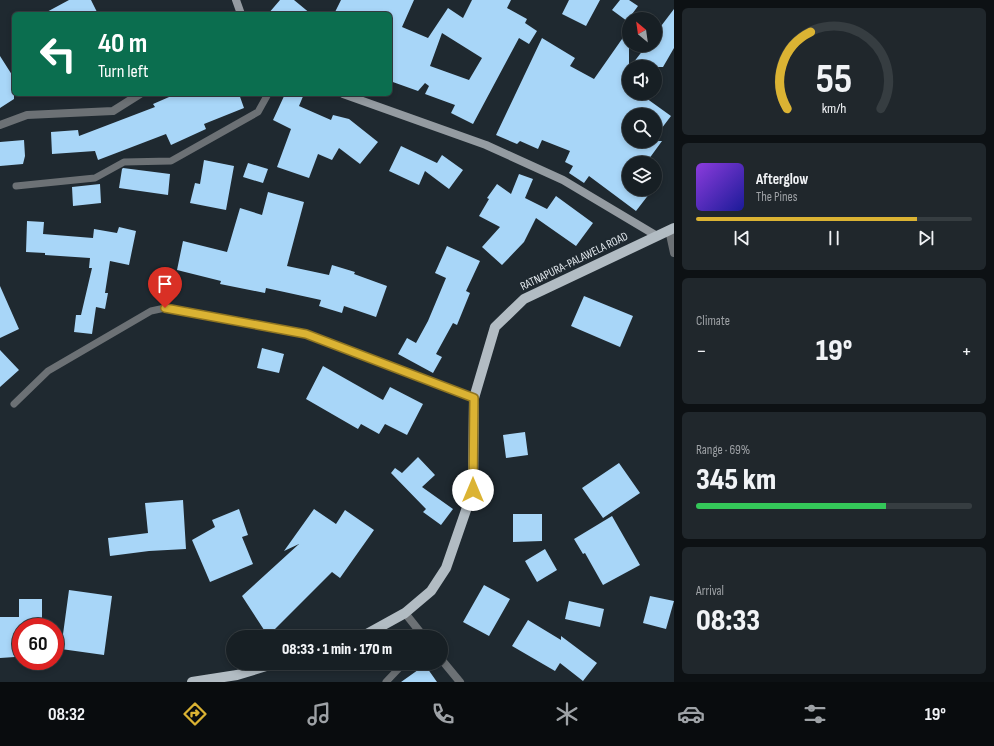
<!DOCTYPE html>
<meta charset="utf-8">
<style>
body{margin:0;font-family:"Sofia Sans Condensed",sans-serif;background:#20272c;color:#f1f3f6;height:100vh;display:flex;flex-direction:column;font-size:15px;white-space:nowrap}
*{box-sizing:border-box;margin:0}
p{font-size:13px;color:#9ea2a6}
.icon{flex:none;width:22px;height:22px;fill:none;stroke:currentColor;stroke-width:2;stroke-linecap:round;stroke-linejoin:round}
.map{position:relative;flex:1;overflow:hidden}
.sheet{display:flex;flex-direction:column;gap:8px;padding:8px;background:#0d1114;width:320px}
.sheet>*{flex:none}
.top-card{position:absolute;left:12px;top:12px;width:380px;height:84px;border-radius:6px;box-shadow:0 2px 6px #0003,0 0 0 1px #363d41;background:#0b6e4f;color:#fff;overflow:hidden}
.needle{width:26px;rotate:331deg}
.controls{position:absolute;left:622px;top:12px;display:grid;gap:8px}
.controls a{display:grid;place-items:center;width:40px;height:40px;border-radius:50%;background:#171f24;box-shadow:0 2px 6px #0003,0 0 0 1px #363d41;font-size:20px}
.speed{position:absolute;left:12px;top:618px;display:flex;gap:8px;font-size:20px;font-weight:700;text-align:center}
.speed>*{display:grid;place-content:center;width:52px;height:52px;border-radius:50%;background:#171f24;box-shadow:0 2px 6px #0003,0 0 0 1px #363d41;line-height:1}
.speed .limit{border:6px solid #d22;background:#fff;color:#111}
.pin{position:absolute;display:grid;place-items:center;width:34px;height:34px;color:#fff;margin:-41px -17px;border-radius:50% 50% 50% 0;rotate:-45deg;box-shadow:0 0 4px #0007}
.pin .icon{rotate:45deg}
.me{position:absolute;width:44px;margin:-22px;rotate:0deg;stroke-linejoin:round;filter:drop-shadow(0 0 3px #0008)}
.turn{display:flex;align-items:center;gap:14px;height:84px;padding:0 20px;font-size:18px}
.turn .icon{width:52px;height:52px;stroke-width:2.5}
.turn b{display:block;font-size:28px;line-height:34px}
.big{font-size:30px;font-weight:800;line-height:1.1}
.sheet .widget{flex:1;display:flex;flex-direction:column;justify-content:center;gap:6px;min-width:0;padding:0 14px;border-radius:6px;background:#20272c}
.sheet .dial{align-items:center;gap:0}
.dial svg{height:104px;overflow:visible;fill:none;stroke:#363d41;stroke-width:7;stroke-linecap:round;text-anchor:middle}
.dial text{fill:#f1f3f6;stroke:none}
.song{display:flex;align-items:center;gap:12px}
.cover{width:48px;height:48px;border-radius:6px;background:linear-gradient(135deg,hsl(270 70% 55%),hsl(240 70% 35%))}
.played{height:4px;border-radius:2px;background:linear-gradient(90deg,#dbb333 80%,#363d41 80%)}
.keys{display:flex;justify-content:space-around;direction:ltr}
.heat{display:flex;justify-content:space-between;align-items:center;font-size:22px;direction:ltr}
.charge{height:6px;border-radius:3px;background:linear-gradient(90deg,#34c759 69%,#363d41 0)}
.trip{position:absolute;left:226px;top:630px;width:222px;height:40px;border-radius:20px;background:#171f24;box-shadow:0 2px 6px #0003,0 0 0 1px #363d41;font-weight:800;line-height:40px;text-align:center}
.tabs{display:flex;height:64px;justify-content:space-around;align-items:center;background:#090c0e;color:#9ea2a6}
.tabs .icon{width:28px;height:28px}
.tabs .selected{color:#dbb333}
.tabs b{font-size:18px;color:#f1f3f6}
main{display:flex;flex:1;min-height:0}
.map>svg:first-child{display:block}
.building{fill:#a8d6f8;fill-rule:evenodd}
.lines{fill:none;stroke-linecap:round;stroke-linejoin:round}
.lane{stroke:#6c7175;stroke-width:7}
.street{stroke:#6c7175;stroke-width:8}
.secondary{stroke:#949ba1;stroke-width:8}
.primary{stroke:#b2bcc3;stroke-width:10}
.route-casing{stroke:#8e7421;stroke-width:10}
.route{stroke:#dbb333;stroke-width:7}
.labels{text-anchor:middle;stroke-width:4;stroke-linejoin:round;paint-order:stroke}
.street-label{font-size:12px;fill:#e3e9ee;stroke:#1f2930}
</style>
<main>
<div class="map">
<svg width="674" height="682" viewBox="0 0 674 682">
<rect width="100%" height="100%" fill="#1f2930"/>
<path class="building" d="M69 0H91L98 14H43Z
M280 0H294L311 14H268Z
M341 0H414L402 27 428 38 448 8 463 18 472 0H511L507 8 527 19 525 23 537 31 529 44 519 38 473 124 451 113 455 105 425 94 429 86 425 83 418 91 390 81V14H334ZM442 33 482 58 469 80 430 66Z
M569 0H600L586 26 562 14Z
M620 0H629L638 6 627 21 612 10Z
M674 9V48L663 67H630L647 45H655V34Z
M629 29V93H639L671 116 655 137V115H629V141H662L646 163H629V189H653L636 211 589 176 584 183 569 173 573 166 565 162 570 151 542 140 538 149 520 141 517 144 496 135 542 38 575 58 570 66 594 79Z
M0 56 14 78V99L0 108Z
M176 94H239L244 108 204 124 206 129 171 145 166 134 98 160 95 151 52 154 51 132 78 130 79 136 155 107 153 104Z
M285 94H304L299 106 331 120 333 115 349 119 378 142 360 164 339 148 332 160 318 154 309 178 277 167 291 129 273 120Z
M24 140 25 156 23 164 0 166V142Z
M401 146 437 163 442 155 463 170 449 189 425 171 419 185 389 171Z
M204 160 234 166 226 210 190 203 195 183 200 184Z
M248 163 268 169 263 183 243 177Z
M123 168 170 174 168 195 119 188 122 169Z
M519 174 533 179 525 198 547 209 556 196 593 223 576 246 536 218 524 242 502 265 482 247 500 227 479 216 489 199 487 198 497 184 511 194Z
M100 184 101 203 73 206 72 187Z
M268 192 304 202 287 266 329 275 332 265 355 272 354 274 387 286 376 317 344 306 342 313 319 306 321 300 266 288 265 293 220 284 221 281 177 270 183 241 227 252 240 208 262 215Z
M27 221 44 222 43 234 93 238 94 229 117 233 119 227 136 231 129 265 110 261 105 293H108L105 309 96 307 92 334 74 332 76 315H81L92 268H89L90 258 45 255V253L26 252Z
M447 246 480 261 466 291 470 293 457 325 453 323 436 354 442 357 433 373 398 354 407 338 416 343 428 321 446 278 435 273Z
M0 286 19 329 0 338Z
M584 296 633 316 620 347 571 326Z
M262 348 284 354 279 373 257 368Z
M0 350 19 370 0 387Z
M323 366 383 400 390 387 423 404 407 435 385 424 379 434 361 424 358 429 306 399Z
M525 432 528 455 506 458 503 435Z
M418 457 435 475 422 487 453 509 441 525 423 512 426 509 391 473 395 468 402 473Z
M619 463 640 493 603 518 582 488Z
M183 500 186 549 149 551 110 556 108 538 148 533 145 503Z
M239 509 248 535 242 537 253 564 210 582 192 540 215 527 212 520Z
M314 509 336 524 345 510 374 530 340 578 332 572 268 636 242 596 299 544 284 551Z
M513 514H542V541L513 542Z
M612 516 640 565 603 585 585 553 583 554 574 539Z
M545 549 557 570 537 582 525 561Z
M484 585 510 599 489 636 463 622Z
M69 590 112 596 104 655 61 649Z
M650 596 674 601 666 629 643 623Z
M19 599H42V627H21V641H14L15 657 0 658V617H19Z
M569 601 604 609 600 627 565 619Z
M528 620 561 640V636L597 663 583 681 560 663 555 671 512 646Z
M425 665 437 682H401Z"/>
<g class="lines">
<path class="lane" d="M16 186 95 178 124 162 171 161 258 112 268 94
M14 404 48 371 151 311 165 308 306 334 474 398
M386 682 404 663"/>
<path class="street" d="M0 125 27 115 113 111 140 94
M669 230 674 253
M405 613 424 637
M441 659 460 682"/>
<path class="secondary" d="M236 0 241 14
M343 94 486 145 563 180 657 236"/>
<path class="primary" d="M359 637 367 634 405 613 431 591 446 568 473 490 474 398 495 327 524 299 674 228
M192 682 237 675 276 663"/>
</g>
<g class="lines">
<g class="route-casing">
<path id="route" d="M165 308 306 334 474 398 473 490"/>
</g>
<use href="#route" class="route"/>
</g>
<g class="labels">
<g class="street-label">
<text transform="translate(574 261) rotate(-26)" y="4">RATNAPURA-PALAWELA ROAD</text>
</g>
</g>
</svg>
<div class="controls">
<a><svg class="needle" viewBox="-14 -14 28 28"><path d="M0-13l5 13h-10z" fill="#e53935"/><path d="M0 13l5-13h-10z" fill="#9ea2a6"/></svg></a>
<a><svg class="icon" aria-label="sound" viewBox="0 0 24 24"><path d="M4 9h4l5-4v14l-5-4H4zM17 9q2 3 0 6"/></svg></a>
<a><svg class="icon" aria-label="search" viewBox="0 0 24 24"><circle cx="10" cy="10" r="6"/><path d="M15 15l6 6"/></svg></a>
<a><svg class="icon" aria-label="layers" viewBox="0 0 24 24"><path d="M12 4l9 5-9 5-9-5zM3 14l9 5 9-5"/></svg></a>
</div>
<div class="speed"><div class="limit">60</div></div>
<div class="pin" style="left:165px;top:308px;background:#d93025"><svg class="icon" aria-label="arrive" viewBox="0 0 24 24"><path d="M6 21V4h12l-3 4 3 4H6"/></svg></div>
<svg class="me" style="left:473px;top:490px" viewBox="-20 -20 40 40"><circle r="19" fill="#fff"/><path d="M0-13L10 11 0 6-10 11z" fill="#dbb333"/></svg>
<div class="trip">08:33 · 1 min · 170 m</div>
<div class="top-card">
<div class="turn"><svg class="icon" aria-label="left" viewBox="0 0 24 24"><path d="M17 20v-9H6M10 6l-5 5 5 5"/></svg><div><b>40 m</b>Turn left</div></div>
</div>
</div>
<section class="sheet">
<div class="widget dial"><svg viewBox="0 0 100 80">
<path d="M14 69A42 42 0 1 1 86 69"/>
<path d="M14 69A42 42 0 0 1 32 10" stroke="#dbb333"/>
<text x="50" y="56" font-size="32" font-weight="700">55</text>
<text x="50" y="72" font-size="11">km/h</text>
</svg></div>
<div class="widget">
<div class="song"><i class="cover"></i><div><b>Afterglow</b><p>The Pines</p></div></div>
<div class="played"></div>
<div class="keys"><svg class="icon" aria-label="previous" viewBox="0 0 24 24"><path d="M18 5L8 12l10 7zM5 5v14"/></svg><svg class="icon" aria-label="pause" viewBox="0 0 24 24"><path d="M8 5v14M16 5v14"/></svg><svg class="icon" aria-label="next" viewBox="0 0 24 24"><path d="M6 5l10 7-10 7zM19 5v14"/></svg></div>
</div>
<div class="widget"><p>Climate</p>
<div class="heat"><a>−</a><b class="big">19°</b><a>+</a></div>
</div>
<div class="widget"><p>Range · 69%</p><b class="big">345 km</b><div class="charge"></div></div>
<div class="widget"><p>Arrival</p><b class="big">08:33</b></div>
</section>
</main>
<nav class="tabs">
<b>08:32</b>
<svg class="icon selected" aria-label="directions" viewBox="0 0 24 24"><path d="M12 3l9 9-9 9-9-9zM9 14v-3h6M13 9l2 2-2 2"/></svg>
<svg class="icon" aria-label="music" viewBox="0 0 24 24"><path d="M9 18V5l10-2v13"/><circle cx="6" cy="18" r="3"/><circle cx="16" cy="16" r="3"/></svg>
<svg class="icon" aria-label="phone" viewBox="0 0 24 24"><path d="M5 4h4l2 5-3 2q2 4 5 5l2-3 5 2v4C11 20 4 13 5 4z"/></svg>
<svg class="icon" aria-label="climate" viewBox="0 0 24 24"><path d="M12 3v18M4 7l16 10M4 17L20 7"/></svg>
<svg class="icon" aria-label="car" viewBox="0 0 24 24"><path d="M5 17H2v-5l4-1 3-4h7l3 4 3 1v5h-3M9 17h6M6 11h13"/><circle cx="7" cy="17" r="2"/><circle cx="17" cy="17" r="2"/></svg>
<svg class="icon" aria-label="filters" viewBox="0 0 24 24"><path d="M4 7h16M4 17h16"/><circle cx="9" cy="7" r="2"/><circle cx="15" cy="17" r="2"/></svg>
<b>19°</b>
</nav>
